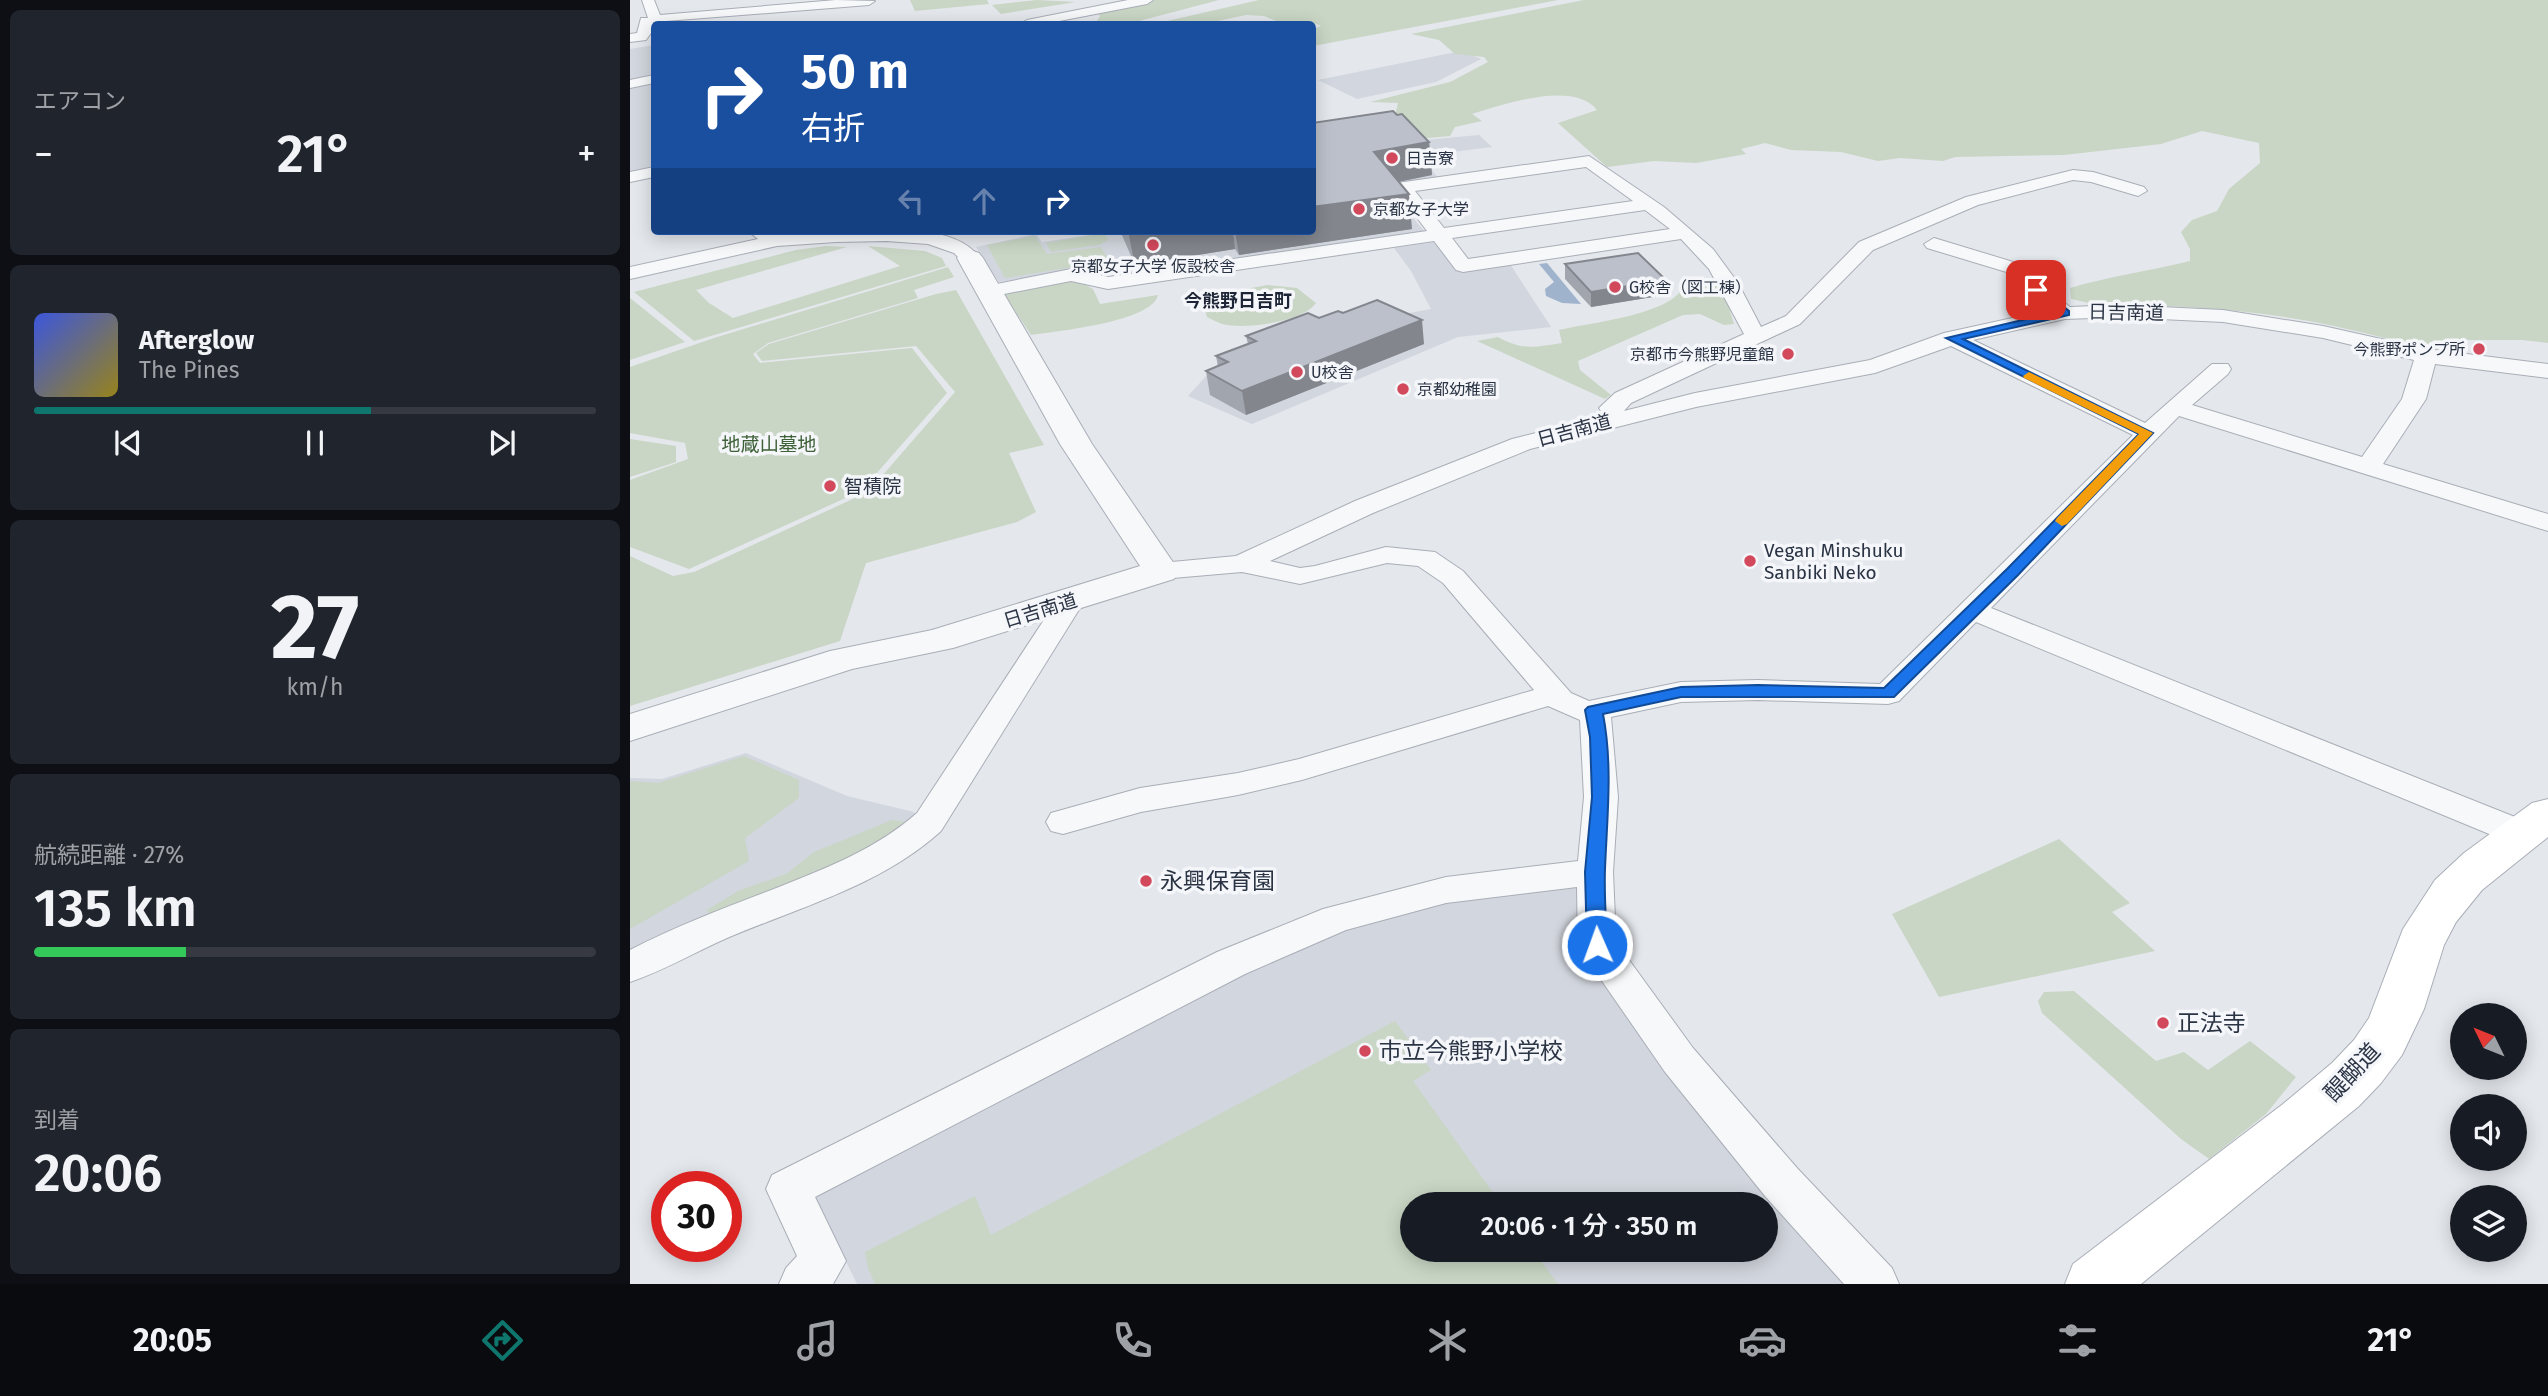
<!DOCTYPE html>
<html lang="ja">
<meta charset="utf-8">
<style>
body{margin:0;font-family:"Fira Sans","Noto Sans JP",sans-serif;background:#20242c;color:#f1f3f6;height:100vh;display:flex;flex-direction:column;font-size:26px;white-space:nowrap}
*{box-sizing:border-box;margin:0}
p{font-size:23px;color:#9ea1a6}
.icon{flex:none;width:38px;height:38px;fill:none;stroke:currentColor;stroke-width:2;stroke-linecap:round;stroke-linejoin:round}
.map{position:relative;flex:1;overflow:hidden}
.sheet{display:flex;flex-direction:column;gap:10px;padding:10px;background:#0d0f14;width:630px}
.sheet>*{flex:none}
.hud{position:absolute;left:21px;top:21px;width:665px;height:214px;border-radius:7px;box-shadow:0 4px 18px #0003;background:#1a4fa0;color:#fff;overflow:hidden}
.needle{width:46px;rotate:313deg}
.fabs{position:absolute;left:1820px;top:1003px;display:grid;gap:14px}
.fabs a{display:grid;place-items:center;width:77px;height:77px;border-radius:50%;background:#171b24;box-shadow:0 4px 18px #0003;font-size:35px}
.speed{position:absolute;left:21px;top:1171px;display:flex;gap:14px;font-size:35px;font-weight:700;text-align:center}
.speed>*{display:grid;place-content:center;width:91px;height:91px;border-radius:50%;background:#171b24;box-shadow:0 4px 18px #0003;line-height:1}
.speed .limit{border:10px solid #d22;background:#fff;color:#111}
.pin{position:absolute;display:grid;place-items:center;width:60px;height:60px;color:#fff;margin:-30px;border-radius:14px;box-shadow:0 4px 10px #0006}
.me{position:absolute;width:77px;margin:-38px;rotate:358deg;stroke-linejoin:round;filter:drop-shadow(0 0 5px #0008)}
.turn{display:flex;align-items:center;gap:24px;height:147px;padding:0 35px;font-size:32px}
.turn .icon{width:91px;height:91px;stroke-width:2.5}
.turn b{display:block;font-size:49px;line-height:60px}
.lanes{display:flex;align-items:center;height:66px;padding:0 35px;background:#0003;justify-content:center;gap:35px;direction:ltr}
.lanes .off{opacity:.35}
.big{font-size:52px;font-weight:600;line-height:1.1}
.sheet .widget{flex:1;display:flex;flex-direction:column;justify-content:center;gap:10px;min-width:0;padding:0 24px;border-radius:10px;background:#20242c}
.sheet .dial{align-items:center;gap:0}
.dial b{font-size:91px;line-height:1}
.song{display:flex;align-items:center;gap:21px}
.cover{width:84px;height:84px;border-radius:10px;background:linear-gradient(135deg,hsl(230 70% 55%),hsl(50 70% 35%))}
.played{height:7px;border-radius:4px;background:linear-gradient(90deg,#0f766e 60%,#363941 60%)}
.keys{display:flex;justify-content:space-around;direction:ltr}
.heat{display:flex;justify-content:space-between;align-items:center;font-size:38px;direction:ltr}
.charge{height:10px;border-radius:5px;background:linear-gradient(90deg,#34c759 27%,#363941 0)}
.trip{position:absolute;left:770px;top:1192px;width:378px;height:70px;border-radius:35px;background:#171b24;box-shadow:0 4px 18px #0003;font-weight:600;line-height:70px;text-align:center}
.tabs{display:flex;height:112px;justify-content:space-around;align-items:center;background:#090b0e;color:#9ea1a6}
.tabs .icon{width:49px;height:49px}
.tabs .current{color:#0f766e}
.tabs b{font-size:32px;color:#f1f3f6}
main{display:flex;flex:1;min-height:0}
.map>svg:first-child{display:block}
.built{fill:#d2d6de;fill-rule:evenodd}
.green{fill:#c9d6c5}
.water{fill:#9fb4cc}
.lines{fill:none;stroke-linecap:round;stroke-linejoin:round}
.minor-casing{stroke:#a9aeb7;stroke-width:2}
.tertiary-casing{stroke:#a9aeb7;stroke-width:2}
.secondary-casing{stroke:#a9aeb7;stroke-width:2}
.minor{fill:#f7f8fa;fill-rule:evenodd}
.tertiary{fill:#f7f8fa;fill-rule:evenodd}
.secondary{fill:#fff;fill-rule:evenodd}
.wall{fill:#a1a5ae}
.shaded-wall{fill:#83868d}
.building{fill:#bbc0ca;stroke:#83868d;stroke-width:2}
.route{fill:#1a73e8;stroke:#114b97;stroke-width:2}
.slow{fill:#f59e0b}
.poi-dot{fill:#d1495b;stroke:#f4f6f9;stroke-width:2.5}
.labels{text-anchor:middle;stroke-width:7;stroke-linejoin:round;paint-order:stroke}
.far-poi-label{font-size:16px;fill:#2b3445;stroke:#f4f6f9;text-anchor:start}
.far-neighbourhood-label{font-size:18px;font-weight:bold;fill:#1d2536;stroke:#f4f6f9}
.street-label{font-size:19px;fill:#2b3445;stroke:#f4f6f9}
.park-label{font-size:19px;fill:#3f6138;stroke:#f4f6f9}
.poi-label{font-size:19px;fill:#2b3445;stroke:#f4f6f9;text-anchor:start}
.near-poi-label{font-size:23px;fill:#2b3445;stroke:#f4f6f9;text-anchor:start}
.near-street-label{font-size:23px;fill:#2b3445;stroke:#f4f6f9}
</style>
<main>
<section class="sheet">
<div class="widget"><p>エアコン</p>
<div class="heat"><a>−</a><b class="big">21°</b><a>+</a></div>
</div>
<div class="widget">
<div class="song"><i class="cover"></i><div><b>Afterglow</b><p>The Pines</p></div></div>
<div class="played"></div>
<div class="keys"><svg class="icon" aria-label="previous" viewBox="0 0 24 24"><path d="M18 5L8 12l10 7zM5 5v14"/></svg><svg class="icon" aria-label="pause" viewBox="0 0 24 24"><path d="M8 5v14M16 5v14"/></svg><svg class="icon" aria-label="next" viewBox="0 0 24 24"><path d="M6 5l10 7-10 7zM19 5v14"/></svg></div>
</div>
<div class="widget dial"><b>27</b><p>km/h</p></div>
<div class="widget"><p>航続距離 · 27%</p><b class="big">135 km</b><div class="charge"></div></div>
<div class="widget"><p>到着</p><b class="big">20:06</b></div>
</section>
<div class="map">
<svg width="1918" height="1284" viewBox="0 0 1918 1284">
<rect width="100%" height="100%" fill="#e4e7ec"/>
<path class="built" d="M24 45V77L0 81V49Z
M831 51 851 59 806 82 727 99 688 80Z
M21 83 24 90V168L0 173V86Z
M849 135 862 147 791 156 809 179 757 188 795 232 488 277 480 266 369 282 346 247 406 234 412 242 488 231H682L751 144Z
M806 242 832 271 880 264 921 327 828 337 622 424 558 396 589 362 634 340 801 309 781 271 764 248Z
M116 753 217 796 284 812 288 824 239 857 0 952V778L32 779Z
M949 880 955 956 1215 1284H227L180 1188 724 919ZM782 1204H1136V1250H782Z"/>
<path class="green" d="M280 0H357L359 4 285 11Z
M407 0 446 2 371 14 362 5Z
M522 0H589L498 24H465L470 16 466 12Z
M629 0H928L683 46V29L691 26 679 21H646L634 16 616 15 573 24H524Z
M954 0H1918V343L1892 340H1825L1819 351C1779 346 1742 334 1704 326 1625 309 1544 305 1464 304L1441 299 1440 288C1480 276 1520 271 1560 261V249L1551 232 1562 220 1587 211 1599 189 1630 163 1629 143 1572 131 1531 144 1434 155 1325 157 1313 161 1270 158 1248 161 1211 152 1161 150 1135 143 1111 149 1116 154 1066 163 1024 161 977 167 928 123 967 110C944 80 874 104 842 114L852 121 825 127 820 136 788 139 764 120 768 103 740 102 820 82 858 62 854 57 825 54 809 40 781 34Z
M475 233 478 240 469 245 421 252 416 243Z
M405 236 417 254 471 247 479 261 375 278 357 245Z
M196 246 217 247 66 290 79 303 103 318 270 266 238 246 295 251 312 258 316 266 64 341 4 292 166 250Z
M318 267 324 277 284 290 288 298 138 343 123 354 130 363 282 348 317 393 231 491 59 569 0 547V480L58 459 55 443 0 433V367L84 338Z
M1080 278 1093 288 1104 324 1094 325 1070 314 1053 315 948 361 950 370 981 395 975 399 847 341 868 337C893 351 905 347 932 343L929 330C959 323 1037 315 1052 289L1051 282Z
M447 280 463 289 470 304 528 295C522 322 427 331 401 335L372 291Z
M638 285 667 288 686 303C673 322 614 330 592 324 587 322 581 319 577 317L573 304 604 291Z
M326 290 414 445 379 453 406 512 387 522 236 563 210 641 0 706V556L43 576 64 572 238 492 325 392 286 346 132 361 126 353 139 344 306 294Z
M0 298 55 342 0 360Z
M0 439 46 446V462L0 477Z
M114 756 169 780V798L115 838 119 861 0 929V781L28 783Z
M262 820 275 822C260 856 174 879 140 893L137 891 79 914 77 910 108 891 156 874 184 852Z
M1429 839 1500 903 1482 912 1525 951 1309 997 1262 914Z
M1444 991 1526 1061 1554 1052 1578 1070 1620 1041 1666 1077 1636 1114 1579 1159 1551 1139 1412 1013 1408 1001 1414 992Z
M765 1021 801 1070 783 1081 871 1204H782V1250H903L928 1284H245L238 1268 235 1252 345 1196 361 1235Z"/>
<path class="water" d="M917 263 951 304 932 303 916 296 915 289 924 282 909 264Z"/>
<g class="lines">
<g class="minor-casing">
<path id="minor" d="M12 0H24L30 15 206 0 245 1 239 5 23 22 24 29 16 40 0 42V34L7 33 11 18H18Z
M498 0H523L517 4 414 24H390L397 20Z
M24 75V83L0 88V80Z
M959 156 1034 207 1083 249 1108 283 1131 327 1156 316 1229 242 1336 197 1443 170 1463 172 1514 187 1517 191 1508 196 1461 182 1443 180 1348 205 1243 250 1170 324 1001 403 994 411 1065 393 1240 360 1314 333 1419 310 1396 290 1403 280 1297 248 1294 244 1304 238 1423 274 1426 278 1417 289 1440 307 1489 305 1593 310 1693 326 1796 349 1918 364V378L1805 364 1796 399 1753 464 1918 514V531L1549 416 1361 608 1905 825 1910 834 1905 843 1893 846 1881 843 1346 622 1269 701 1258 704 1128 700 1051 702 981 717 988 797 983 872 986 942 1063 1048 1167 1168 1262 1268 1269 1284H1214L1135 1196 1035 1072 954 955 948 945 947 887 816 903 716 930 615 974 185 1197 216 1261 203 1284H149L156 1268 167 1256 136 1189 142 1175 587 952 693 909 816 877 948 861 954 797 950 720 918 706 672 780 608 795 511 812 433 834 421 831 416 822 421 813 510 788 608 773 669 759 904 690 813 583 788 566 757 563 670 584 612 572 531 579 521 577 517 571 521 565 531 563 606 556 725 501 882 439 974 416 969 408 985 393 1114 334 1079 269 1051 239 833 272 826 270 804 241 478 289 441 281 359 297 352 295 349 291 352 287 441 269 478 277 797 231 764 187 767 183ZM956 167 1003 201 814 228 785 191ZM1015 210 1040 229 838 259 822 238ZM1489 317 1593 322 1693 338 1784 360 1772 399 1732 457 1562 405 1598 374 1601 369 1598 364H1582L1515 423 1343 340 1435 319ZM1321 346 1503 435 1250 684 1128 680 1051 682 959 701 941 693 833 571 805 552 756 547 685 566 670 568 640 561 743 513 900 449 1066 407 1245 373Z
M24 167V177L0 182V172Z
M118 231C133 231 147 235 161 235 209 234 318 213 350 258L340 264 333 262 324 253 298 244 257 241 206 242 147 246 0 279V267L128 239Z
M441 591 451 594 455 600 311 831C252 885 170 907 97 938 65 952 33 971 0 982V950C48 925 99 906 149 887 199 867 246 849 287 813L431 594Z"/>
</g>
<g class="tertiary-casing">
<path id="tertiary" d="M340 250 349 253 353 258 462 444 549 571 544 579 323 648 222 669 0 741V714L200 651 302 630 510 566 430 444 327 258 331 253Z"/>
</g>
<g class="secondary-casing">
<path id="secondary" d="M1918 799V837L1852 890 1826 922 1814 945 1794 1009 1772 1055 1751 1083 1729 1106 1511 1284H1435L1443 1264 1653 1104 1702 1063 1724 1040 1739 1018 1773 929 1805 880 1834 853 1902 803Z"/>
</g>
<use href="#minor" class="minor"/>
<use href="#tertiary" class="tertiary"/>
<use href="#secondary" class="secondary"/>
</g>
<path class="wall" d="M799 142 802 175 769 182 782 229 609 255 605 249 505 265 491 233V231H682Z
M935 264 1036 280 1035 295 961 307 935 279Z
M713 313 794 344 616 415 580 395 576 371 588 366 586 356 618 344 616 336Z"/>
<path class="shaded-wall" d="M799 142 802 175 747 186 744 152Z
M779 194 782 229 609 255 605 231H682V207Z
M498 231H603L605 249 505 265Z
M1036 280 1035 295 961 307V292Z
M792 320 794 344 616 415 612 391Z"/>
<path class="building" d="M763 111 767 115 772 114 799 142 744 152 779 194 682 207V123Z
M1008 253 1036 280 961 292 935 264Z
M747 300 792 320 612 391 576 371 598 362 586 356 626 341 616 336 678 313 689 318 708 311 713 313Z"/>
<path class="route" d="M1403 288H1410L1439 311V315L1333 339 1523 433 1388 575 1264 697H1051L973 714C983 766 977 817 975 869 974 894 976 920 977 945L974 950 967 952 960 950 957 945 955 872 962 797 960 737 955 710 958 707 1051 687 1128 685 1254 688 1377 569 1509 434 1316 338 1426 312 1403 292Z"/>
<path class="slow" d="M1399 372 1523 433 1437 524 1432 526 1425 521 1427 518 1509 434 1394 378 1393 376Z"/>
<g class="poi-dot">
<circle cx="762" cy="158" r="7"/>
<circle cx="729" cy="209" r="7"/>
<circle cx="523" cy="245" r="7"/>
<circle cx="985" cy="287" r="7"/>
<circle cx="1849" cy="349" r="7"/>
<circle cx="1158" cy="354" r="7"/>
<circle cx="667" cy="372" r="7"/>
<circle cx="773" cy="389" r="7"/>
<circle cx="200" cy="486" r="7"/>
<circle cx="1120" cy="561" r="7"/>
<circle cx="516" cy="881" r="7"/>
<circle cx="1533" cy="1023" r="7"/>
<circle cx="735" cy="1051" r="7"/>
</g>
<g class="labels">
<g class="far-poi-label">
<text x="776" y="164">日吉寮</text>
<text x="743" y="215">京都女子大学</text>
<text x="523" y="272" text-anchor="middle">京都女子大学 仮設校舎</text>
<text x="999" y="293">G校舎（図工棟）</text>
<text x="1835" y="355" text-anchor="end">今熊野ポンプ所</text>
<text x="1144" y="360" text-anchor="end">京都市今熊野児童館</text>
<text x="681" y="378">U校舎</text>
<text x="787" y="395">京都幼稚園</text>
</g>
<g class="far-neighbourhood-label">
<text x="608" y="307">今熊野日吉町</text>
</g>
<g class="street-label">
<text transform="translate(1496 312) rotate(1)" y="7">日吉南道</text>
<text transform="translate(944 430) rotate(-15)" y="7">日吉南道</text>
<text transform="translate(410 610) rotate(-17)" y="7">日吉南道</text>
</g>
<g class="park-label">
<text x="139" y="451">地蔵山墓地</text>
</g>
<g class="poi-label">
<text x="214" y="493">智積院</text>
<text x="1134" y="557">Vegan Minshuku<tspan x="1134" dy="22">Sanbiki Neko</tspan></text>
</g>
<g class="near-poi-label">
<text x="530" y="889">永興保育園</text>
<text x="1547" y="1031">正法寺</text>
<text x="749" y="1059">市立今熊野小学校</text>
</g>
<g class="near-street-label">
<text transform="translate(1722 1072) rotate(-47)" y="8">醍醐道</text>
</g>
</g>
</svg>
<div class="fabs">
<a><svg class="needle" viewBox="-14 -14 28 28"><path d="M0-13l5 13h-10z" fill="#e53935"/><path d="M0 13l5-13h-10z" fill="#9ea1a6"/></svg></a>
<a><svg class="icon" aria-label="sound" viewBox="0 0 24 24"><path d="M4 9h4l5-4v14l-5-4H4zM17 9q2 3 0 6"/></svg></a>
<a><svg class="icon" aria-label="layers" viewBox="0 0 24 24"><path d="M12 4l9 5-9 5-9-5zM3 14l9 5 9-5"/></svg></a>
</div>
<div class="speed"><div class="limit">30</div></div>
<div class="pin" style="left:1406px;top:290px;background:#d93025"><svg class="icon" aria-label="arrive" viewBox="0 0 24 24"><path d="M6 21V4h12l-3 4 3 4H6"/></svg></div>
<svg class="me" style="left:967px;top:945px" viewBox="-20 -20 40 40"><circle r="17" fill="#1a73e8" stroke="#fff" stroke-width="3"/><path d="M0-11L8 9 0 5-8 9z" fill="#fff"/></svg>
<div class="trip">20:06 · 1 分 · 350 m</div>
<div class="hud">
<div class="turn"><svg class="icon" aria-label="right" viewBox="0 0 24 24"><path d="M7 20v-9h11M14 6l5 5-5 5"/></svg><div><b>50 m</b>右折</div></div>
<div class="lanes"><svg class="icon off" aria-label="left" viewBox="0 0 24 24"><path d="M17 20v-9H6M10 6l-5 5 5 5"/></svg><svg class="icon off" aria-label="ahead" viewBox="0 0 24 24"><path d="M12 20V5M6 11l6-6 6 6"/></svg><svg class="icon" aria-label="right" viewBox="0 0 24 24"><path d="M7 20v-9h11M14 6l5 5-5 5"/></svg></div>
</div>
</div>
</main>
<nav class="tabs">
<b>20:05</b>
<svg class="icon current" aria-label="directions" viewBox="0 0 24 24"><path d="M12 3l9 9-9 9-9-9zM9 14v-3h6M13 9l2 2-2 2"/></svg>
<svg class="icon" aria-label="music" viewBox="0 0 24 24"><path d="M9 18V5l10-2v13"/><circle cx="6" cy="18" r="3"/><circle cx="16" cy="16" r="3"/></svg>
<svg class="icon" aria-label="phone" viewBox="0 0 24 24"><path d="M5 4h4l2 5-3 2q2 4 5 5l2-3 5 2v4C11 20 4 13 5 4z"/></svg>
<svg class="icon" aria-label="climate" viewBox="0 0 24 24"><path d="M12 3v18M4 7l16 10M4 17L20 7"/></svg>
<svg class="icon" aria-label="car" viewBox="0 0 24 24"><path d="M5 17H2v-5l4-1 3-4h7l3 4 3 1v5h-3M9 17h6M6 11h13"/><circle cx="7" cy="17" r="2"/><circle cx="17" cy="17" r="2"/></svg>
<svg class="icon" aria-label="filters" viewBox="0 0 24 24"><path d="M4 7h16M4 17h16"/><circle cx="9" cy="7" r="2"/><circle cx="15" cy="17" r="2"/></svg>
<b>21°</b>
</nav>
